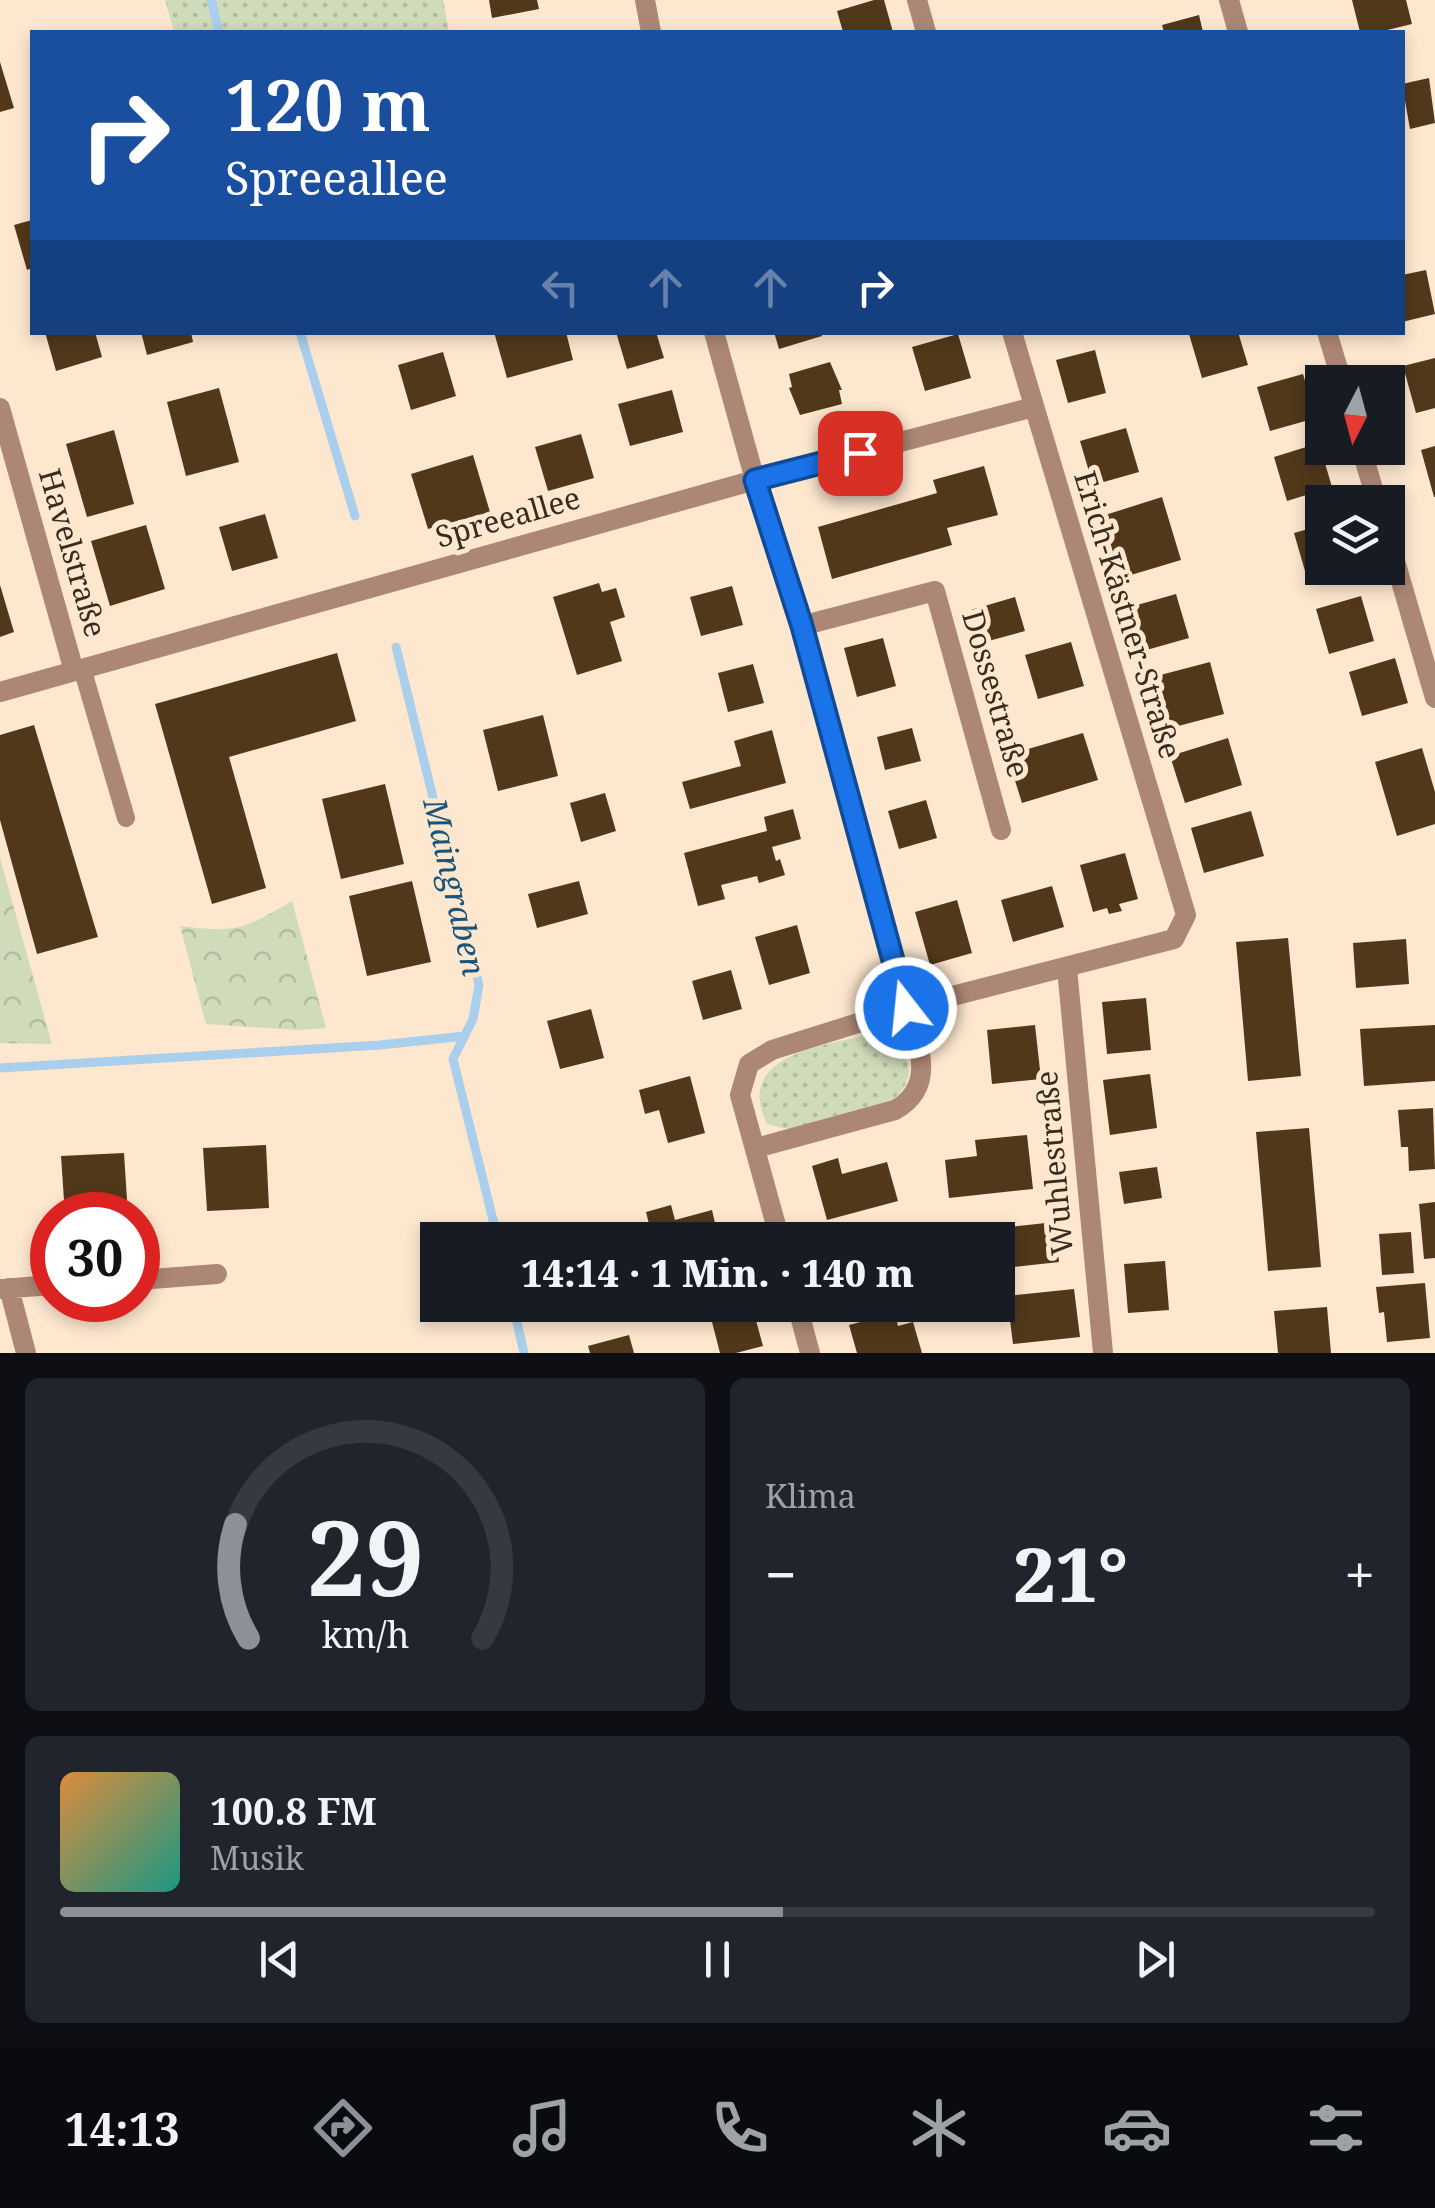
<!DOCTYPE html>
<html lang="de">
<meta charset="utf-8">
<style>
body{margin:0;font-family:"Noto Serif",serif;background:#20242c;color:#f1f3f6;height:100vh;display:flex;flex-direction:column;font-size:38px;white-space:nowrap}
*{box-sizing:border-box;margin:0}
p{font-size:32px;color:#9ea1a6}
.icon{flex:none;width:55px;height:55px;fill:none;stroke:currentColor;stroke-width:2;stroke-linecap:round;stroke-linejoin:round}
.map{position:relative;height:1353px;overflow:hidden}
.details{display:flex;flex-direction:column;gap:25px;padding:25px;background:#0d0f14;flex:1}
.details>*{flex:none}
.hud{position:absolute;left:30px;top:30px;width:1375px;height:305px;border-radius:0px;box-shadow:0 5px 15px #0003;background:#1a4fa0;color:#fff;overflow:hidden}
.needle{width:65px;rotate:186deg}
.fabs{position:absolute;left:1305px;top:365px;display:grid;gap:20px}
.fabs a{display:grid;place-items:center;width:100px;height:100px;border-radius:0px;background:#171b24;box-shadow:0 5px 15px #0003;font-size:50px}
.speed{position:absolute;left:30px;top:1192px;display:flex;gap:20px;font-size:50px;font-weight:700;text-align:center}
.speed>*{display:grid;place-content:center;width:130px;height:130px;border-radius:50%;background:#171b24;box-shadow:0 5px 15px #0003;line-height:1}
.speed .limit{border:15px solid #d22;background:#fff;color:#111}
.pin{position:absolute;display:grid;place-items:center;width:85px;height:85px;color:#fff;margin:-42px;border-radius:20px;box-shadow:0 5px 15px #0006}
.me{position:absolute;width:110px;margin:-55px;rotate:344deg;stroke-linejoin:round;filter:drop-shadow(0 0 8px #0008)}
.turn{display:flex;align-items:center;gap:35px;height:210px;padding:0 30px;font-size:45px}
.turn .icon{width:130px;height:130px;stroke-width:2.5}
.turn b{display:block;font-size:70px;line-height:85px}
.lanes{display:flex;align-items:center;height:95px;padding:0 30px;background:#0003;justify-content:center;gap:50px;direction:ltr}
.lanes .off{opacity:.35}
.big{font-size:75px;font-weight:800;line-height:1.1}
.details .tile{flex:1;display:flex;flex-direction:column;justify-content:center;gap:15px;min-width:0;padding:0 35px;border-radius:15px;background:#20242c}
.details .dial{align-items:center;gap:0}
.dial svg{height:260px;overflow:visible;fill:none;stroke:#363941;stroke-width:7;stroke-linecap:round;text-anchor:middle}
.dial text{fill:#f1f3f6;stroke:none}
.song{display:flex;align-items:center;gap:30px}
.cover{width:120px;height:120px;border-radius:15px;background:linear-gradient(135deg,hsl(30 70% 55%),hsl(170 70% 35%))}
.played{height:10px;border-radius:5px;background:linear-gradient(90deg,#8c9099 55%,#363941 55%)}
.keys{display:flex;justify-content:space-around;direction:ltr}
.heat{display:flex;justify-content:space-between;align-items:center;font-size:55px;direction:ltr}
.details .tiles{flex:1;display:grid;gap:25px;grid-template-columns:1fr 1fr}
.tile:last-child{grid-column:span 2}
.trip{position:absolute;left:420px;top:1222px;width:595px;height:100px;border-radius:0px;background:#171b24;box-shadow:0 5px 15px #0003;font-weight:800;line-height:100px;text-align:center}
.tabs{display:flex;height:160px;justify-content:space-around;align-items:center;background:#090b0e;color:#9ea1a6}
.tabs .icon{width:70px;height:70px}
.tabs .active{color:#8c9099}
.tabs b{font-size:45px;color:#f1f3f6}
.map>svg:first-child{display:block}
.grass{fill:url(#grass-dots)}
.park{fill:url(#park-crowns)}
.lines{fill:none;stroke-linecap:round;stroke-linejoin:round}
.stream{stroke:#aacfed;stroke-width:9}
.building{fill:#51381a}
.service{stroke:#ad8776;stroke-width:18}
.minor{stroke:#ad8776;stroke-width:20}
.route-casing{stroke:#114b97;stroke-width:25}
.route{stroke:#1a73e8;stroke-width:18}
.labels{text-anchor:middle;stroke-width:10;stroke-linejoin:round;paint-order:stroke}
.street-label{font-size:30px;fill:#362c20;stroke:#fde7cf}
.water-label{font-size:32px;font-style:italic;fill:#19557b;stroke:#fde7cf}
</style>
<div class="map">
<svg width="1435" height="1353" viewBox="0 0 1435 1353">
<defs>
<pattern id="grass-dots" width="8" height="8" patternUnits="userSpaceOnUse" patternTransform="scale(2.5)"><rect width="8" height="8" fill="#cfdbba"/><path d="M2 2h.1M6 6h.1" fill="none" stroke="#b2bca0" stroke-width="1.8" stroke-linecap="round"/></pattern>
<pattern id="park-crowns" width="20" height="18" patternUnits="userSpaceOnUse" patternTransform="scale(2.5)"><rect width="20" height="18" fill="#cfdbba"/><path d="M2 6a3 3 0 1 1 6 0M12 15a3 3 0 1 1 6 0" fill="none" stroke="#b2bca0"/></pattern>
</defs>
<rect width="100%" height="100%" fill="#fde7cf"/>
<path class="grass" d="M165 0H443L449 32H174Z
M871 1034C916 1044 922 1086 883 1105 870 1111 803 1129 790 1129 783 1129 774 1125 767 1124 733 1054 825 1046 871 1034Z"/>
<path class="park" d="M0 858 52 1044 0 1043Z
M292 901 326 1028 298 1030 206 1024 180 926C238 933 242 930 292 901Z"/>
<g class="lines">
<path class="stream" d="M211 0 219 32
M300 332 355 516
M396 647 479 985 473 1019 453 1059 498 1240
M0 1068 380 1045 465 1036
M513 1305 524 1353"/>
</g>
<path class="building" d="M489 0H537L539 9 492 18Z
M874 0H884L893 32H843L837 11Z
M1352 0H1406L1412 24 1379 32H1360Z
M1199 15 1203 32H1164L1162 25Z
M0 62 14 108 0 112Z
M1429 78 1435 123 1410 129 1402 84Z
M32 220V268L27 270 14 225Z
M1426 270 1435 314 1402 322V275Z
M45 332H95L102 357 56 371Z
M141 332H191L193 342 147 355Z
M494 332H566L573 360 507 378Z
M616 332H656L664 358 627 369Z
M774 332H821L822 336 779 349Z
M1194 332H1238L1248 365 1202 378 1189 334Z
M958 334 971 378 925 391 912 347Z
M1095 350 1106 393 1068 403 1056 360Z
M443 352 456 396 411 410 398 365Z
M1435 358V408L1416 413 1403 366Z
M830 362 842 390H839L842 404 800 415 789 388 792 387 789 374Z
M1303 374 1316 418 1270 431 1257 387Z
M219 388 239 462 186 476 167 402Z
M672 390 683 432 630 446 618 404Z
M1126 428 1139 472 1093 485 1080 441Z
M114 430 134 504 87 517 66 444Z
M581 434 594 478 548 491 535 447Z
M1319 443 1332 487 1287 501 1274 457Z
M1435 446V497H1434L1421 450Z
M473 455 490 512 428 529 411 474Z
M984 466 998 515 947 528 952 545 832 579 818 527 937 493 933 480Z
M1162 497 1181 560 1121 578 1102 516Z
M265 514 278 558 232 571 219 527Z
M146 525 165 589 110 606 91 541Z
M1322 525V568L1340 569 1307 578 1294 533Z
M599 583 602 592 616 588 625 617 610 622 622 661 577 675 553 597Z
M0 585 14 632 0 637Z
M732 586 743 625 701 636 690 597Z
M1176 594 1189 638 1143 651 1130 607Z
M1361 596 1374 641 1329 654 1316 609Z
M1015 597 1025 631 981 643 971 610Z
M883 638 896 686 857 697 844 648Z
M1071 642 1084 686 1038 699 1025 655Z
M337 653 356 721 229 757 266 888 212 904 155 704Z
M1395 658 1408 703 1362 716 1349 672Z
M1210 662 1224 714 1163 730 1149 678Z
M753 664 764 703 728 712 718 673Z
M543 715 558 776 498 791 483 730Z
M34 725 98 937 37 954 0 820V735Z
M912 728 921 761 885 770 877 737Z
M772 730 786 783 690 809 682 782 741 766 734 741Z
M1083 733 1098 780 1022 803 1007 755Z
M1228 738 1242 785 1185 803 1170 756Z
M1422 748 1435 792V824L1397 836 1375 762Z
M385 784 404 864 341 879 322 799Z
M605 793 616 831 581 842 570 803Z
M926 800 937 838 899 849 888 811Z
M793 809 801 839 772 847 776 861 780 859 785 875 759 883 757 876 721 885 725 899 698 906 684 853 767 831 764 817Z
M1251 811 1264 856 1204 873 1191 828Z
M1125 853 1138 899 1119 904 1122 911 1109 914 1107 908 1093 912 1080 865Z
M412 881 431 962 367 976 349 896Z
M579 881 588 914 537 928 528 894Z
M1052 886 1064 927 1013 942 1001 900Z
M957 900 972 953 930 965 915 912Z
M797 925 810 973 769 985 755 937Z
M1288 938 1301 1076 1248 1081 1236 942Z
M1406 939 1409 984 1356 988 1353 943Z
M731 970 742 1009 703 1020 692 981Z
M1146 998 1151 1050 1107 1054 1102 1002Z
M591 1009 604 1058 560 1069 547 1021Z
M1035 1025 1041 1079 992 1084 987 1030Z
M1435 1025V1081L1364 1086 1360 1029Z
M1150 1074 1157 1128 1110 1135 1103 1080Z
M690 1076 705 1133 668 1143 659 1110 645 1114 639 1090Z
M1433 1108 1435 1169 1409 1171 1408 1147H1401L1398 1110Z
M1309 1128 1321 1267 1268 1271 1256 1132Z
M1027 1135 1033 1189 949 1198 945 1160 977 1156 975 1140Z
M266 1145 269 1208 207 1211 203 1148Z
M124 1153 128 1215H65L61 1156Z
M838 1158 842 1174 887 1162 898 1201 827 1220 812 1166Z
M1157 1167 1162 1198 1124 1204 1119 1172Z
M1435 1202V1258L1424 1259 1419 1204Z
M671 1205 675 1220 712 1210 719 1240H653L646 1212Z
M1055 1222 1059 1262 1005 1268 1001 1228Z
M1411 1232 1414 1273 1382 1275 1379 1234Z
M1165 1261 1169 1310 1128 1313 1124 1264Z
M1425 1283 1430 1338 1387 1342 1384 1312 1379 1313 1376 1287Z
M1074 1289 1080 1337 1013 1344 1007 1296Z
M752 1306 763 1346 736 1353H720L711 1318Z
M1327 1307 1331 1353H1278L1274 1311Z
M895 1313 898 1326 913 1322 922 1353H857L849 1325Z
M629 1335 634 1353H590L588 1346Z"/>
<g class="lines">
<path class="service" d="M82 668 126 818"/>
<path class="minor" d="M645 0 651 32
M917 0 926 32
M1229 0 1238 32
M714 332 755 480 801 626 906 1008 772 1050 749 1064 740 1095 780 1240
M1327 332 1342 382
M0 408 74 671
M1361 448 1377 502
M1388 537 1435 698
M801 626 935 591 1001 830
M0 692 755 480 1034 407
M1067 968 1103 1353
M756 1148 895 1110C937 1086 919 1045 906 1008L1174 939 1186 915 1012 332
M138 1280 217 1274
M9 1288 26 1353
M0 1289 52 1285
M797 1305 810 1353"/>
</g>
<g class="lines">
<g class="route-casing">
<path id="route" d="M860 453 755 480 802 626 906 1008"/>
</g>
<use href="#route" class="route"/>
</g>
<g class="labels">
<g class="street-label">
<text transform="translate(508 518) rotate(-16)" y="10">Spreeallee</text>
<text transform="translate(72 553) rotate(74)" y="10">Havelstraße</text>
<text transform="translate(1127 615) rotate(73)" y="10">Erich-Kästner-Straße</text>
<text transform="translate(995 694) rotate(74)" y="10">Dossestraße</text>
<text transform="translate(1055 1163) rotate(-95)" y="10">Wuhlestraße</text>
</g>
<g class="water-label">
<text transform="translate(454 887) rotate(77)" y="11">Maingraben</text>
</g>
</g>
</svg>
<div class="fabs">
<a><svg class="needle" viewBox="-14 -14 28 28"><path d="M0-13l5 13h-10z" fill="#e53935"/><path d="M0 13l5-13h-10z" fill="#9ea1a6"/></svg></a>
<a><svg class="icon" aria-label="layers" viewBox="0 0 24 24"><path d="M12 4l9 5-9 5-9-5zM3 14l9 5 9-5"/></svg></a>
</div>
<div class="speed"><div class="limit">30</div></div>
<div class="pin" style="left:860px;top:453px;background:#d93025"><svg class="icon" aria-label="arrive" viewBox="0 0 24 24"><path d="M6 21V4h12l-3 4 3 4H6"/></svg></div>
<svg class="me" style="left:906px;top:1008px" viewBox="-20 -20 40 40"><circle r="17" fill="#1a73e8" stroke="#fff" stroke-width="3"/><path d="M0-11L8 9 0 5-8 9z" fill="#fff"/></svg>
<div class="trip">14:14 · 1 Min. · 140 m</div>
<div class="hud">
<div class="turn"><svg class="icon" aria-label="right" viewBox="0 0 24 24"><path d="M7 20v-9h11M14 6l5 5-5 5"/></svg><div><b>120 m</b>Spreeallee</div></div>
<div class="lanes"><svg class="icon off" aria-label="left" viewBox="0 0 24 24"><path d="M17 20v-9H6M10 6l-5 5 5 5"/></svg><svg class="icon off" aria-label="ahead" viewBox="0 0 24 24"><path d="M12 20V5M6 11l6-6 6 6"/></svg><svg class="icon off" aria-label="ahead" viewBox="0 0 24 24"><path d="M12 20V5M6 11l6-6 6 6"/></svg><svg class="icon" aria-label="right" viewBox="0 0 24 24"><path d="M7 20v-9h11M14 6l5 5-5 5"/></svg></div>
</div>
</div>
<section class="details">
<div class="tiles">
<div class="tile dial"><svg viewBox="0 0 100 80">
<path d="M14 69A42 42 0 1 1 86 69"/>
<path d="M14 69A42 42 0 0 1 10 34" stroke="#8c9099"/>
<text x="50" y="56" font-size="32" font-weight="700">29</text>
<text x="50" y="72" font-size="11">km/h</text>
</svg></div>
<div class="tile"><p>Klima</p>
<div class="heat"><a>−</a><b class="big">21°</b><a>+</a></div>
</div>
<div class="tile">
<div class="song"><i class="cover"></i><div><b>100.8 FM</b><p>Musik</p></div></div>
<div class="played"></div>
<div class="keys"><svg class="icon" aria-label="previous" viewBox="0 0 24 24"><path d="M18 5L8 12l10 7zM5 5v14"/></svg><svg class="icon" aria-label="pause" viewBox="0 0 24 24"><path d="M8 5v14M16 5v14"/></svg><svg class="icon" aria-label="next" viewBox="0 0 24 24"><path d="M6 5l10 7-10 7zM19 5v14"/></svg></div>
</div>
</div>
</section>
<nav class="tabs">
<b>14:13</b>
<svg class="icon active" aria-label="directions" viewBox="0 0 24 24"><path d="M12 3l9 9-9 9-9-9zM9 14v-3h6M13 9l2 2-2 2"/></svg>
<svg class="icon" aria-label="music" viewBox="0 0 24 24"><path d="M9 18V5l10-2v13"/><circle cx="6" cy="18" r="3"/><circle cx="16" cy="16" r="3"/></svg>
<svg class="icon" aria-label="phone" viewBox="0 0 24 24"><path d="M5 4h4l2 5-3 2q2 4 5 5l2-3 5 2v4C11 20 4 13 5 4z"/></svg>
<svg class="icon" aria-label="climate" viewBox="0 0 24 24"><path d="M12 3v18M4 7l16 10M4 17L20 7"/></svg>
<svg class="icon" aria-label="car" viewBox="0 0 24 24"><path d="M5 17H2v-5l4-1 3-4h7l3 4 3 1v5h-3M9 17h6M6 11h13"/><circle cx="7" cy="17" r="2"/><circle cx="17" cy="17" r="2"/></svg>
<svg class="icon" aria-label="filters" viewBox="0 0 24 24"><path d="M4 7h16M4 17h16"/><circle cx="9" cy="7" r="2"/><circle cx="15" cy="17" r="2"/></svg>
</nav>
